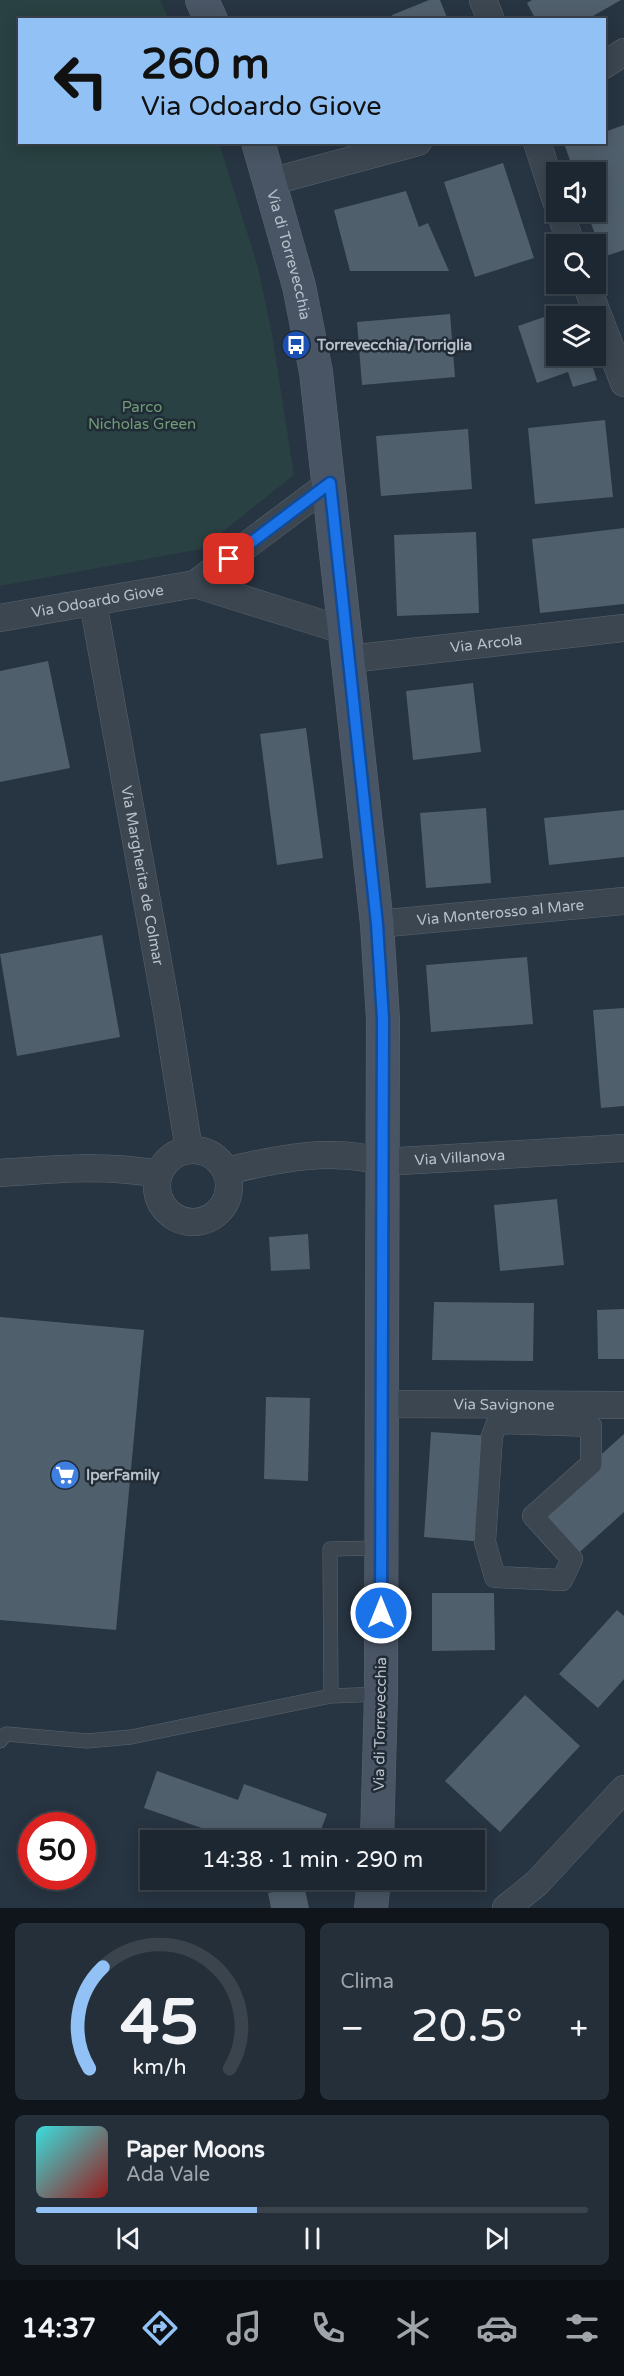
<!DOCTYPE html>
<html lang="it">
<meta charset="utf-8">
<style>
body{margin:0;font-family:"Varela Round",sans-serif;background:#252f39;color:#f1f3f6;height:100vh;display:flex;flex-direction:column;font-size:22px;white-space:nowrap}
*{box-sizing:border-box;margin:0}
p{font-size:20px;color:#a0a5ab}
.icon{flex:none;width:33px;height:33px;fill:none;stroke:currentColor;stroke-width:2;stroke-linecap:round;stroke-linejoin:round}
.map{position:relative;height:1908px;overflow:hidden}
.details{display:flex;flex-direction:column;gap:15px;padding:15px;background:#10151b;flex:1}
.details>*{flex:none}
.hud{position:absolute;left:18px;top:18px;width:588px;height:126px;border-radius:0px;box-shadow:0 3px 15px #0003,0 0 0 2px #3b444d;background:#92c1f5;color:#111;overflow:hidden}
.buttons{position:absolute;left:546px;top:162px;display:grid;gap:12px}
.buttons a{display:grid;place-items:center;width:60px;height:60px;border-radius:0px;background:#1d2731;box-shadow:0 3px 15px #0003,0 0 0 2px #3b444d;font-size:30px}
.speed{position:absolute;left:18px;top:1812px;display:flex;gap:12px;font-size:30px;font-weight:700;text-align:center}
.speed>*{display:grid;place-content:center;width:78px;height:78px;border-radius:50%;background:#1d2731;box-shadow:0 3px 15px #0003,0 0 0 2px #3b444d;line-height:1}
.speed .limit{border:9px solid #d22;background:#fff;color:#111}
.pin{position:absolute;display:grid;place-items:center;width:51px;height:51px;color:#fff;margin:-26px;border-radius:12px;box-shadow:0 3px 9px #0006}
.me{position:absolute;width:66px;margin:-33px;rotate:0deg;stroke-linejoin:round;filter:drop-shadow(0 0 4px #0008)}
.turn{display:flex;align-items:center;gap:21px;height:126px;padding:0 24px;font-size:27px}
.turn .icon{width:78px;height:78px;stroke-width:2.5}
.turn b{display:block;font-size:42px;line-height:51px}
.big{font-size:45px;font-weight:600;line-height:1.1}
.details .tile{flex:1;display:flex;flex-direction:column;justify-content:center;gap:9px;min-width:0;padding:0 21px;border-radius:9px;background:#252f39}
.details .dial{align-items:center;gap:0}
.dial svg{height:156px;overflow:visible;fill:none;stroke:#3b444d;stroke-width:7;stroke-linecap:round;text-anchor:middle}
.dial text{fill:#f1f3f6;stroke:none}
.song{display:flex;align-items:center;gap:18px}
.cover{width:72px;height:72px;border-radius:9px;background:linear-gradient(135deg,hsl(180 70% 55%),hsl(0 70% 35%))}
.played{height:6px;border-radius:3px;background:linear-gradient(90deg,#92c1f5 40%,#3b444d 40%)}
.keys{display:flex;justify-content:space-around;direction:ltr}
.heat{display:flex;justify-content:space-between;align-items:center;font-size:33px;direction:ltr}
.details .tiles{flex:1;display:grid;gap:15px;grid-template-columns:1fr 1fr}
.tile:last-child{grid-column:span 2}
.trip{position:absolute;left:140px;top:1830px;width:345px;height:60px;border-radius:0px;background:#1d2731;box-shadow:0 3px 15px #0003,0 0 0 2px #3b444d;font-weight:600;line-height:60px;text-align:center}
.tab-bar{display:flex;height:96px;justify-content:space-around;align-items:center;background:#0c1014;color:#a0a5ab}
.tab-bar .icon{width:42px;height:42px}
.tab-bar .active{color:#92c1f5}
.tab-bar b{font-size:27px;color:#f1f3f6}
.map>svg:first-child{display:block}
.green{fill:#294142}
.building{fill:#505f6c}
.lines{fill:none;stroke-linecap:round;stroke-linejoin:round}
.service-casing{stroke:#59646e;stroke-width:15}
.pedestrian-casing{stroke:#59646e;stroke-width:22}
.minor-casing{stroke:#59646e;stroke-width:28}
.secondary-casing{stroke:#59646e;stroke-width:34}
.service{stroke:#3b4651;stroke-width:14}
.pedestrian{stroke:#3b4651;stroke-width:21}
.minor{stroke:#3b4651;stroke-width:27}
.secondary{stroke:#495564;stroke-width:33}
.route-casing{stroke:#114b97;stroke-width:15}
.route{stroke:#1a73e8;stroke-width:10}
.labels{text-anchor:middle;stroke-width:5;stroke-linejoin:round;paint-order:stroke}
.street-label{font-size:15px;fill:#b8c1cb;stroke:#202b36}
.poi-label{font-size:15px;font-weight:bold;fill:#b8c1cb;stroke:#202b36;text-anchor:start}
.park-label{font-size:15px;fill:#709b76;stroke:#202b36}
</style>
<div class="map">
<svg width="624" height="1908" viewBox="0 0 624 1908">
<rect width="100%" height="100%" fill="#273441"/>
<path class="green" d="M0 0H160L169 19 20 20V142L219 143 258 267 272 334 294 475 201 549 0 586Z"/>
<path class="building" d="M429 0H440L448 20H393L392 15Z
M532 0H621L586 20H536L527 3Z
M624 125V250L603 257 587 212H596V172H574L565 146 575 142H604V132Z
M503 163 534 258 475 277 444 182Z
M406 191 419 227 428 223 449 271H350L334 210Z
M573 307 576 316H556V356H589L597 380 573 387 568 372 537 383 518 326Z
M450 314 455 377 362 385 357 322Z
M605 420 613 497 535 504 528 428Z
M468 429 472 489 381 496 376 436Z
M624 528V604L540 613 532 539Z
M476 532 479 613 397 616 394 535Z
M48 661 70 768 0 782V671Z
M473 683 481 752 413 760 406 691Z
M306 728 323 858 277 865 260 734Z
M486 808 491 883 426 888 420 813Z
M624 810V857L549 865 544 818Z
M102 935 120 1037 17 1056 0 954Z
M527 957 533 1024 431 1032 426 965Z
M624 1008V1106L601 1108 593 1010Z
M557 1199 564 1265 500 1271 494 1205Z
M308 1234 310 1269 271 1271 269 1237Z
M434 1302 534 1303 533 1361 432 1360Z
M624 1309V1359H598L597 1310Z
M0 1317 144 1330 116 1630 0 1620Z
M266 1397 310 1398 308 1481 264 1479Z
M431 1432 492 1436 485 1542 424 1537Z
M624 1434V1512L572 1559 533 1516Z
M432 1593H494L495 1650 432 1651Z
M617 1610 624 1616V1679L598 1708 559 1674Z
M525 1695 580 1746 500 1832 445 1781Z
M157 1771 238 1800 244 1784 327 1814 317 1840H236L144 1808Z
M304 1885 309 1908H271L268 1893Z"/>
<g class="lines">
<g class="service-casing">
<path id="service" d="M331 1696 330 1549 381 1548
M0 1741 6 1734 87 1741 131 1737 331 1696 381 1694"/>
</g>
<g class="pedestrian-casing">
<path id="pedestrian" d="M497 1423 591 1426V1464L533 1516 572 1559 562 1580 495 1577 485 1542 492 1436Z"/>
</g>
<g class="minor-casing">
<g id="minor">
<path d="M483 0 491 20"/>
<path d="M604 65 624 52"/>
<path d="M537 142 556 201"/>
<path d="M270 182 418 142"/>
<path d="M560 212 571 244"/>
<path d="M586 284 624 383"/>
<path d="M195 584 346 631"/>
<path id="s1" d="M93 602 167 1012 189 1150"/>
<path id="s2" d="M0 618 195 584 330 483"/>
<path id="s3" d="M349 659 624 628"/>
<path id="s4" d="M377 924 624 901"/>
<circle cx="193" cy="1186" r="36"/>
<path id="s5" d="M226 1171C277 1159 331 1147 383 1162L624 1148"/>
<path d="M0 1173C53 1169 107 1164 159 1174"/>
<path id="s6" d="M382 1404 624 1405"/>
<path d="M506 1908 537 1883 624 1789"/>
</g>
</g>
<g class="secondary-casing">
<g id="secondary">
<path d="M202 0 211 20"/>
<path id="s7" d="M258 142 299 286 316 372 377 924 383 1019 381 1694 377 1840"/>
<path d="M371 1908 374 1880"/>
</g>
</g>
<use href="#service" class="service"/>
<use href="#pedestrian" class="pedestrian"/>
<use href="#minor" class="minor"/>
<use href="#secondary" class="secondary"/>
</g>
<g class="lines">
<g class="route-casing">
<path id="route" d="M229 559 330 483 377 924 383 1019 381 1613"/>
</g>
<use href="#route" class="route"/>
</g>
<defs>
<g id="bus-disc" transform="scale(1.5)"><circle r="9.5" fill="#1a4fb4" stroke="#202b36"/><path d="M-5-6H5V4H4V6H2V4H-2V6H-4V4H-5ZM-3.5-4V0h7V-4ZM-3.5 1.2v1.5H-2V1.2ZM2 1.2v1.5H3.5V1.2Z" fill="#fff"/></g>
<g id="supermarket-disc" transform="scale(1.5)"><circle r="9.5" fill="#3f7fe0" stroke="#202b36"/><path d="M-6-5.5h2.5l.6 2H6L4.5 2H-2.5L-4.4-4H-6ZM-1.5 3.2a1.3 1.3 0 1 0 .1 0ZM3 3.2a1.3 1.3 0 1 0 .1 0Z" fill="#fff"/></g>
</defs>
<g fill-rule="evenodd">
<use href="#bus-disc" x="296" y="345"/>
<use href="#supermarket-disc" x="65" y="1475"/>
</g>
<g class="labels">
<g class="street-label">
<text dy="5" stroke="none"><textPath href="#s7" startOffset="117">Via di Torrevecchia</textPath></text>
<text dy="5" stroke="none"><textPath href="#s2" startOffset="99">Via Odoardo Giove</textPath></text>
<text dy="5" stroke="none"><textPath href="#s3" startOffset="138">Via Arcola</textPath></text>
<text dy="5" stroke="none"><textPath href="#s1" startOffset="278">Via Margherita de Colmar</textPath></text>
<text dy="5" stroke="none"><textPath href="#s4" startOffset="124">Via Monterosso al Mare</textPath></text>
<text dy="5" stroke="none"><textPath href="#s5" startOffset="236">Via Villanova</textPath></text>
<text dy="5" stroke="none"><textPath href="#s6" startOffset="122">Via Savignone</textPath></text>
<text transform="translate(380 1724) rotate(-89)" y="5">Via di Torrevecchia</text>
</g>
<g class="poi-label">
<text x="317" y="350">Torrevecchia/Torriglia</text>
<text x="86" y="1480">IperFamily</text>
</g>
<g class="park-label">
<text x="142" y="412">Parco<tspan x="142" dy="17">Nicholas Green</tspan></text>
</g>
</g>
</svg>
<div class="buttons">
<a><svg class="icon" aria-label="sound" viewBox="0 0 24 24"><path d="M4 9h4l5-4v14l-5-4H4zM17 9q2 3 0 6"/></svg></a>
<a><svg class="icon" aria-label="search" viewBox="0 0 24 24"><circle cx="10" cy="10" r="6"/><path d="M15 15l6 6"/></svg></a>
<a><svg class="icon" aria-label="layers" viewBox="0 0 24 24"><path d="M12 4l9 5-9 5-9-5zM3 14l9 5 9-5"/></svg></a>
</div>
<div class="speed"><div class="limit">50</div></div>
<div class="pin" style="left:229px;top:559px;background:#d93025"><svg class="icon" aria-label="arrive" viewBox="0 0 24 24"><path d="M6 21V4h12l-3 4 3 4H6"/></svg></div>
<svg class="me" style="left:381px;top:1613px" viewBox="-20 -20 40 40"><circle r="17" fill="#1a73e8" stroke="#fff" stroke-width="3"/><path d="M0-11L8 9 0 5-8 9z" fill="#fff"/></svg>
<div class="trip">14:38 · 1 min · 290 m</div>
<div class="hud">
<div class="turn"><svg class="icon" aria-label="left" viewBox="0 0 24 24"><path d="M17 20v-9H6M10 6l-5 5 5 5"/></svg><div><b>260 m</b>Via Odoardo Giove</div></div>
</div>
</div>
<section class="details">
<div class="tiles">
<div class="tile dial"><svg viewBox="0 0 100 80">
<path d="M14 69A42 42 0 1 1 86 69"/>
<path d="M14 69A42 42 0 0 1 21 17" stroke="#92c1f5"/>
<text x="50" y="56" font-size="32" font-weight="700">45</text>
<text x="50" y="72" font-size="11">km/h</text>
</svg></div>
<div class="tile"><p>Clima</p>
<div class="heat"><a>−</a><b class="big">20.5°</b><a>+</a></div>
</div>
<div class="tile">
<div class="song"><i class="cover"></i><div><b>Paper Moons</b><p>Ada Vale</p></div></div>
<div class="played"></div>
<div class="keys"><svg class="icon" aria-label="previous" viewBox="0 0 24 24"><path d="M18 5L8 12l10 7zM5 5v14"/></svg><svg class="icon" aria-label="pause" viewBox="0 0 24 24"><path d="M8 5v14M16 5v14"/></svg><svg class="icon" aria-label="next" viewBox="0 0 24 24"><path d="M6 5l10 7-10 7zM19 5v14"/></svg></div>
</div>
</div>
</section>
<nav class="tab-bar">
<b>14:37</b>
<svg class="icon active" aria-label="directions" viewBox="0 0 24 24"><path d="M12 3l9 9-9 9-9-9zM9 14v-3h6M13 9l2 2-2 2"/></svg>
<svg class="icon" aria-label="music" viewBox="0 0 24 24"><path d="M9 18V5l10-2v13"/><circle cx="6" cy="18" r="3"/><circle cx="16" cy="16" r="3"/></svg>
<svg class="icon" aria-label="phone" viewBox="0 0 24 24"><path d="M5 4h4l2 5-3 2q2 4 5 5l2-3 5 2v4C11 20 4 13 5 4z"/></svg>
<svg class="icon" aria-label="climate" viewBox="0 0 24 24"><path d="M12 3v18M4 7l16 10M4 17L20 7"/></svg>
<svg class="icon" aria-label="car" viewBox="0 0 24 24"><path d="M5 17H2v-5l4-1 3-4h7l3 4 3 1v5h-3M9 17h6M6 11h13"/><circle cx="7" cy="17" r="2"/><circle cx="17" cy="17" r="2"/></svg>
<svg class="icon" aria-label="filters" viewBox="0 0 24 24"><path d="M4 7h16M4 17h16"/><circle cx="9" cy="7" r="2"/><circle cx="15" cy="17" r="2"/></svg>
</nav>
